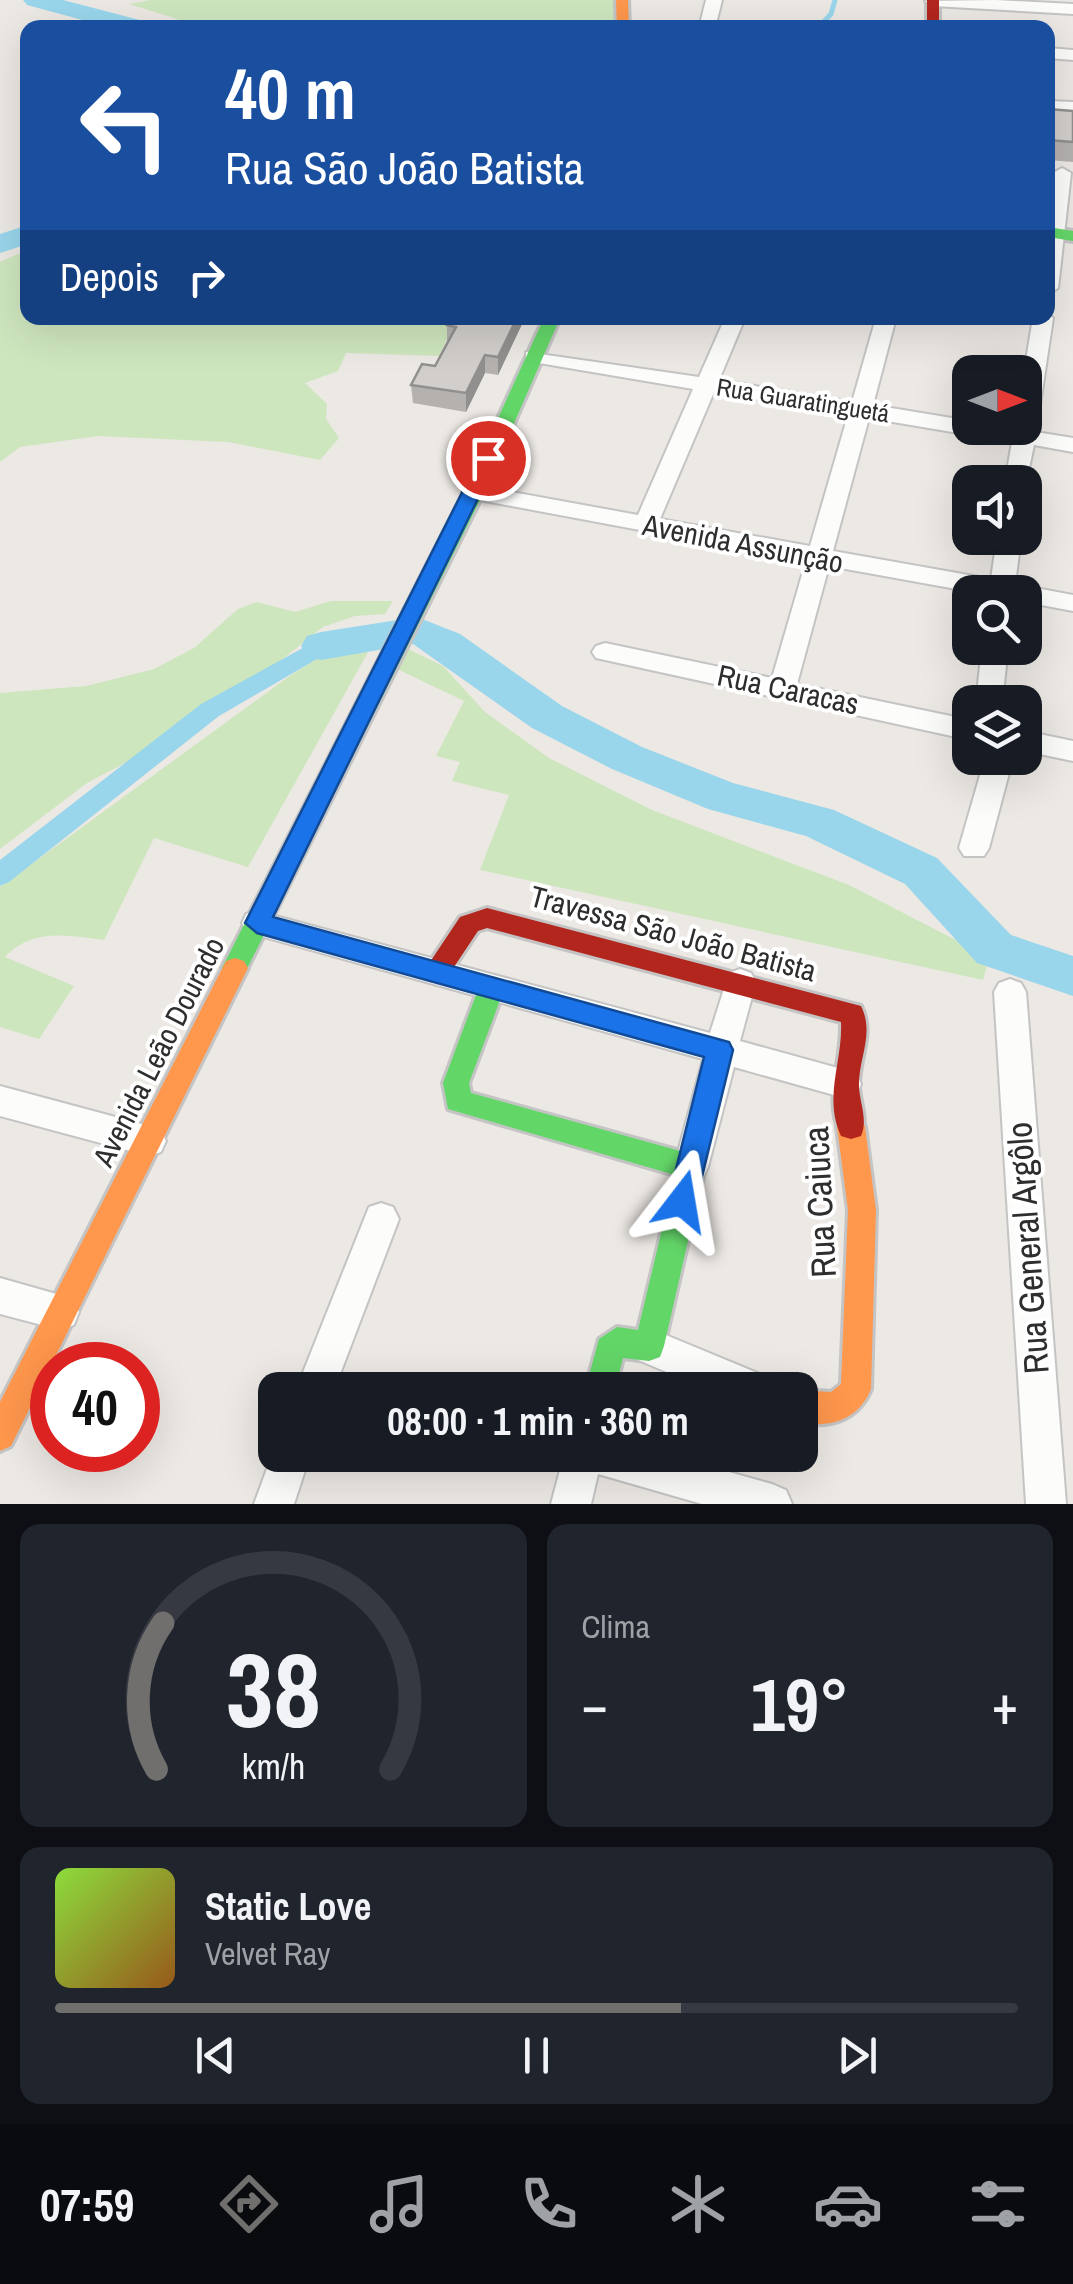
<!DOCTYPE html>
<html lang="pt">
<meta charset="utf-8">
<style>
body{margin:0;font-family:"Archivo Narrow",sans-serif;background:#20242c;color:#f1f3f6;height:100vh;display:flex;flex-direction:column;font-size:38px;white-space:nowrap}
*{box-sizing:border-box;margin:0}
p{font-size:32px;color:#9ea1a6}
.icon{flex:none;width:55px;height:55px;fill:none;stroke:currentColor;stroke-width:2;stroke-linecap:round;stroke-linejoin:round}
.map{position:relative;height:1504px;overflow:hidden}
.details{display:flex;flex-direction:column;gap:20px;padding:20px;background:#0d0f14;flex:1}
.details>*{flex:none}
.top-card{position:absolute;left:20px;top:20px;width:1035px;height:305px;border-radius:20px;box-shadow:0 10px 40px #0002;background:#1a4fa0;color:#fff;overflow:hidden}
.needle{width:65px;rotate:90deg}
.buttons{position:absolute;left:952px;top:355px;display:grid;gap:20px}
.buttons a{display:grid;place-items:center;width:90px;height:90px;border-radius:20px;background:#171b24;box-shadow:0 10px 40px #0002;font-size:50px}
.speed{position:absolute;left:30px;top:1342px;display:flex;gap:20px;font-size:50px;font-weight:700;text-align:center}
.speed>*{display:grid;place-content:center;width:130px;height:130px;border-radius:50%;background:#171b24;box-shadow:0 10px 40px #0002;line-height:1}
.speed .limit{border:15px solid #d22;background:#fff;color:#111}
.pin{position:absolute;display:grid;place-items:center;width:85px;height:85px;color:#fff;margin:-42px;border:5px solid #fff;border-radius:50%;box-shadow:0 2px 10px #0007}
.me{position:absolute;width:110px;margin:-55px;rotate:14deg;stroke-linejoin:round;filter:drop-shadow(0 0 8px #0008)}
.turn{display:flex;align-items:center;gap:35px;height:210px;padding:0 40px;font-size:45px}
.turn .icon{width:130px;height:130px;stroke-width:2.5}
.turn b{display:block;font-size:70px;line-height:85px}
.then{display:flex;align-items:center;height:95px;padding:0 40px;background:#0003;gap:20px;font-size:38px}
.big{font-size:75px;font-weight:700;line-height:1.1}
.details .widget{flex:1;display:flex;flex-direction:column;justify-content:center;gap:15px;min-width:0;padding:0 35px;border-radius:20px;background:#20242c}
.details .dial{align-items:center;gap:0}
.dial svg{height:260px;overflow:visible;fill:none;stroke:#363941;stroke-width:7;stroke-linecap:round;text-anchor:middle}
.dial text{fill:#f1f3f6;stroke:none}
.song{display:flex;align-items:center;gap:30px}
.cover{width:120px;height:120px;border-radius:15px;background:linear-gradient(135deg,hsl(90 70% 55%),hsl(30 70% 35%))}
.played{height:10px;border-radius:5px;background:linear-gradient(90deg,#706f6e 65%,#363941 65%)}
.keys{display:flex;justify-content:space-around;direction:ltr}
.heat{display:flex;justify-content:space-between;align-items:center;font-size:55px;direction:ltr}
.details .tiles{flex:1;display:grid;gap:20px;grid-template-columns:1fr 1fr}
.widget:last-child{grid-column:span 2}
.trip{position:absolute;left:258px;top:1372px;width:560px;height:100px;border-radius:20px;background:#171b24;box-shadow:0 10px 40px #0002;font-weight:700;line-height:100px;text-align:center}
.tabs{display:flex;height:160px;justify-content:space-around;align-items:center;background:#090b0e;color:#9ea1a6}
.tabs .icon{width:70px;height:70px}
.tabs .current{color:#706f6e}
.tabs b{font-size:45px;color:#f1f3f6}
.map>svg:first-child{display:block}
.green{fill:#cee6be}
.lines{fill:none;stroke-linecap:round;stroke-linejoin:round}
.stream{stroke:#99d6ec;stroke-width:5}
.canal{fill:#99d6ec;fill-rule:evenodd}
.river{fill:#99d6ec;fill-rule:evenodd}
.street-casing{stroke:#c5c4c5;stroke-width:4}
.fast-casing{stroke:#c5c4c5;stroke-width:6}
.slow-casing{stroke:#c5c4c5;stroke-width:6}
.jam-casing{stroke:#c5c4c5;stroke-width:6}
.street{fill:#fcfcfb;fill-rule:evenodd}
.fast{fill:#63d668;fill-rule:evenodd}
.slow{fill:#ff974d;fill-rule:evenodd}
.jam{fill:#b3261e;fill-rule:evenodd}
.wall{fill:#b4b1af}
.shaded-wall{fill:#92908e}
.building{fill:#d1cecb;stroke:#92908e;stroke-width:2.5}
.route{fill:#1a73e8;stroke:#114b97;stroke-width:2.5}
.labels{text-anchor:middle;stroke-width:8;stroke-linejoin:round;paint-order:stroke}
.far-street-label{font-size:25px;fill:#2e2e2e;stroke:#fff}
.street-label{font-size:30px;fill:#2e2e2e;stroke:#fff}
.near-street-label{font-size:35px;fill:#2e2e2e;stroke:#fff}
</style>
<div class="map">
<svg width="1073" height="1504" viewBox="0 0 1073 1504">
<rect width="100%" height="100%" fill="#ece8e4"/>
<path class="green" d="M150 0H615V27L206 28 129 4Z
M27 250 28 318H458L439 356 346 353 338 371 305 383 327 404 326 419 339 438 320 460 228 442 98 436 20 447 0 462V262Z
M331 601H393L385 614 355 616 323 627 256 680 219 700 142 754 87 783 0 849V693L86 686 154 669 194 648 238 609 257 602 295 612Z
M371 647 248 867 154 838 104 940C68 935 32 928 5 957L74 986 39 1039 0 1027V887L291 675 326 653Z
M406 648 443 666 485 712 549 758 652 810 849 885 989 957 983 980 480 870 509 795 452 781 460 762 436 756 464 701 397 669Z"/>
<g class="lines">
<path class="stream" d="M818 28 831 14 835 0"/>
<path class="canal" d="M321 638 329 640 333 646 329 652 219 716 9 882 0 886V860L201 704Z"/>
<path class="river" d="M23 0H63L151 23 154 28H112L27 5Z
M28 225V244L0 253V234Z
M417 617 460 634 562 706 642 747 733 783 834 810 937 858 1011 935 1073 956V996L977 963 905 884 806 836 708 809 612 769 532 728 413 644 321 660 307 656 301 646 307 636 321 632Z"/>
<g class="street-casing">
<path id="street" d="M706 0H722L715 28H699Z
M996 0 1073 4V14L933 6 925 1Z
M1048 48 1073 50V60L1048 58Z
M1048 101 1073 102V112L1048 111Z
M1062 168 1071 173 1058 288 1048 294V215L1053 173Z
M1048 313 1053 318 1036 432 1073 438V452L1034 445 1025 487V482H1005L1012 442 869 418 833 551 991 579 997 538H1021L1015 584 1073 595V611L1025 602V592H973L829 566 797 684 970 720V740L596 658 592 652 596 646 605 643 772 678 806 561 474 499 462 492 474 485 638 515 693 389 533 362 526 360V352L699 377 725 318H745L719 380 852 402 876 318H896L873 405 970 421V428H1025L1024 372 1033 318H1048ZM714 392 848 415 810 546 660 519Z
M982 648H1008L1002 702H976Z
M1025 731 1073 741V761L1025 751Z
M985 758H1013L989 848 984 856H964L959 848Z
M257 911 710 1033 729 973 740 969 751 973 756 982 740 1041 845 1070 857 1074 861 1084 857 1094 845 1098 734 1067 708 1167 703 1178 691 1183 679 1178 674 1167 703 1059 246 932 242 923 246 914Z
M1010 979 1021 983 1026 992 1066 1504H1026L994 992 999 983Z
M0 1086 149 1126 161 1130 166 1141 161 1152 149 1156 0 1116Z
M381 1203 393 1207 399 1219 334 1390H296L369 1207Z
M0 1278 74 1299 79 1312 74 1325 61 1330 0 1314Z
M649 1328 767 1377 773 1390H709L636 1359 630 1346 636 1333Z
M275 1447V1455H310L294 1504H254Z
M564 1455H668L772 1484 786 1490 792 1504H702L598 1474 591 1504H551Z"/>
</g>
<g class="fast-casing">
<path id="fast" d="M1048 227 1073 231V241L1048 237Z
M544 318H560L484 492 244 975 235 978 226 975 222 968 464 492Z
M492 976 501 979 505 987 469 1083 471 1093 691 1154 701 1158 705 1167 664 1346 660 1357 649 1361 623 1358 615 1390H585L599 1339 617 1327 638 1330 675 1175 448 1109 443 1083 479 987 483 979Z"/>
</g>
<g class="slow-casing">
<path id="slow" d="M616 0H628L629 28H617Z
M235 958 244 961 248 968 11 1446 0 1451V1402L226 961Z
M851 1115 861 1118 865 1127 876 1210 871 1389C859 1419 831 1429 800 1422V1390L831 1392 841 1384 848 1210 837 1127 841 1118Z"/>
</g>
<g class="jam-casing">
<path id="jam" d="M927 0H939V28H927Z
M487 908 861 1006C875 1034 858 1059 859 1087 860 1104 868 1120 861 1136L851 1139 841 1136C823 1097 843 1061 841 1022L487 928 478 931 446 979 437 983 428 979 424 972 428 965 460 917Z"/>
</g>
<use href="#street" class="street"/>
<use href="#fast" class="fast"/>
<use href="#slow" class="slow"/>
<use href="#jam" class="jam"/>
</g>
<path class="wall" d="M1048 109 1073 111V162L1048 160Z
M450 318H523V322L498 375 485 373 466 412 413 403 411 385 435 366 447 342V325Z"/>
<path class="shaded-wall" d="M517 318H523V322L498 375V357Z
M485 355V373L466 412V393Z"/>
<path class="building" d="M1048 109 1073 111V142L1048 140Z
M450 318H517L498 357 485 355 466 393 411 385 422 364 435 366 456 327 447 325Z"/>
<path class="route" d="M482 453 498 458 273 917 729 1042 733 1050 696 1201 692 1211 682 1215 672 1211 668 1201 704 1057 257 933 245 923Z"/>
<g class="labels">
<g class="far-street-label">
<text transform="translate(803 400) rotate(9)" y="9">Rua Guaratinguetá</text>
</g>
<g class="street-label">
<text transform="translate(743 544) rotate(11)" y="10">Avenida Assunção</text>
<text transform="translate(788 690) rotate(12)" y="10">Rua Caracas</text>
<text transform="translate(673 934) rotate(15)" y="10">Travessa São João Batista</text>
<text transform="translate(159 1052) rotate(-63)" y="10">Avenida Leão Dourado</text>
</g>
<g class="near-street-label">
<text transform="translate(820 1202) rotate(-93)" y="12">Rua Caiuca</text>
<text transform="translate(1028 1248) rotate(-94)" y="12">Rua General Argôlo</text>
</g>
</g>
</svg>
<div class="buttons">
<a><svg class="needle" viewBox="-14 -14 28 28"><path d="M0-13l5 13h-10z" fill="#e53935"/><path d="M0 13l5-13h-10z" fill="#9ea1a6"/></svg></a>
<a><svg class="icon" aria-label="sound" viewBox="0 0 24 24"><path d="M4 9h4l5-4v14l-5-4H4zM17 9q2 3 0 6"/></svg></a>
<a><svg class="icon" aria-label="search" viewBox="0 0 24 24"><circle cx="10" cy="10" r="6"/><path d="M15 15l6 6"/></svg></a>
<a><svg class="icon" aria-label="layers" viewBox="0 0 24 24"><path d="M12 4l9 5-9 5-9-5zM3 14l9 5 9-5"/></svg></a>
</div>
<div class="speed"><div class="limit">40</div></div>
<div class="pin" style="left:488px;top:458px;background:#d93025"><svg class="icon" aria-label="arrive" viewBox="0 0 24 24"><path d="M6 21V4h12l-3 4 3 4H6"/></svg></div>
<svg class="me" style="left:682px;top:1201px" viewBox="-20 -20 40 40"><path d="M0-17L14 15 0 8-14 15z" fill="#1a73e8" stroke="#fff" stroke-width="4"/></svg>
<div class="trip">08:00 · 1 min · 360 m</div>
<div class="top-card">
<div class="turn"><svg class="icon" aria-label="left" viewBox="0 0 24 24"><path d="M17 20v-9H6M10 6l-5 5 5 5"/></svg><div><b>40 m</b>Rua São João Batista</div></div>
<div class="then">Depois<svg class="icon" aria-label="right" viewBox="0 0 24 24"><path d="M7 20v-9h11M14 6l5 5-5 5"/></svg></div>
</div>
</div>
<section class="details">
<div class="tiles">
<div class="widget dial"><svg viewBox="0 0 100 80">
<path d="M14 69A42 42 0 1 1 86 69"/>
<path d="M14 69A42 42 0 0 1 16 24" stroke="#706f6e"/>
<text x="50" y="56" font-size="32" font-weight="700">38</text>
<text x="50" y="72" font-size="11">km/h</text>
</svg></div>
<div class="widget"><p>Clima</p>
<div class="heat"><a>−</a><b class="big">19°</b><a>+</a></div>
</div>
<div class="widget">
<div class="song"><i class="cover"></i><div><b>Static Love</b><p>Velvet Ray</p></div></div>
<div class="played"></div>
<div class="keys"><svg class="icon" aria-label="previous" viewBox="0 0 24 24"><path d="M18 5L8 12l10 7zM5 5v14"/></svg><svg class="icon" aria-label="pause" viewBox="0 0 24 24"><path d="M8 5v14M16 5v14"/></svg><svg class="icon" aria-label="next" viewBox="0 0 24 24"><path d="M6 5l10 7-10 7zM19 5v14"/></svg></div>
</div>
</div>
</section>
<nav class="tabs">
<b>07:59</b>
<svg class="icon current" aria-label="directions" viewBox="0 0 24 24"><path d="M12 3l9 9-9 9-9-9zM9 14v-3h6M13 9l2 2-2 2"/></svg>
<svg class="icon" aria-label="music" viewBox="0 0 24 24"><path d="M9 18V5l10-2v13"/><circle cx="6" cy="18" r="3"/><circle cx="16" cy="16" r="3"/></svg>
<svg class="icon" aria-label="phone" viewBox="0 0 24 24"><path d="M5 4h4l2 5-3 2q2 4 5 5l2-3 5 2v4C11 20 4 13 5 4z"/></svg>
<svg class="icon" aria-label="climate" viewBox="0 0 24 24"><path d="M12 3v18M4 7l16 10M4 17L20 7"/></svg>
<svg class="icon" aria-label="car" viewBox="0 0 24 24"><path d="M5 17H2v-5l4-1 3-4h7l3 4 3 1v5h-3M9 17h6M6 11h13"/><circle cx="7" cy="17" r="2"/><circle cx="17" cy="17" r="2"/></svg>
<svg class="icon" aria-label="filters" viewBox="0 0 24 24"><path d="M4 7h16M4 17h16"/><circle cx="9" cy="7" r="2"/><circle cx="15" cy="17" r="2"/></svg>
</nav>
